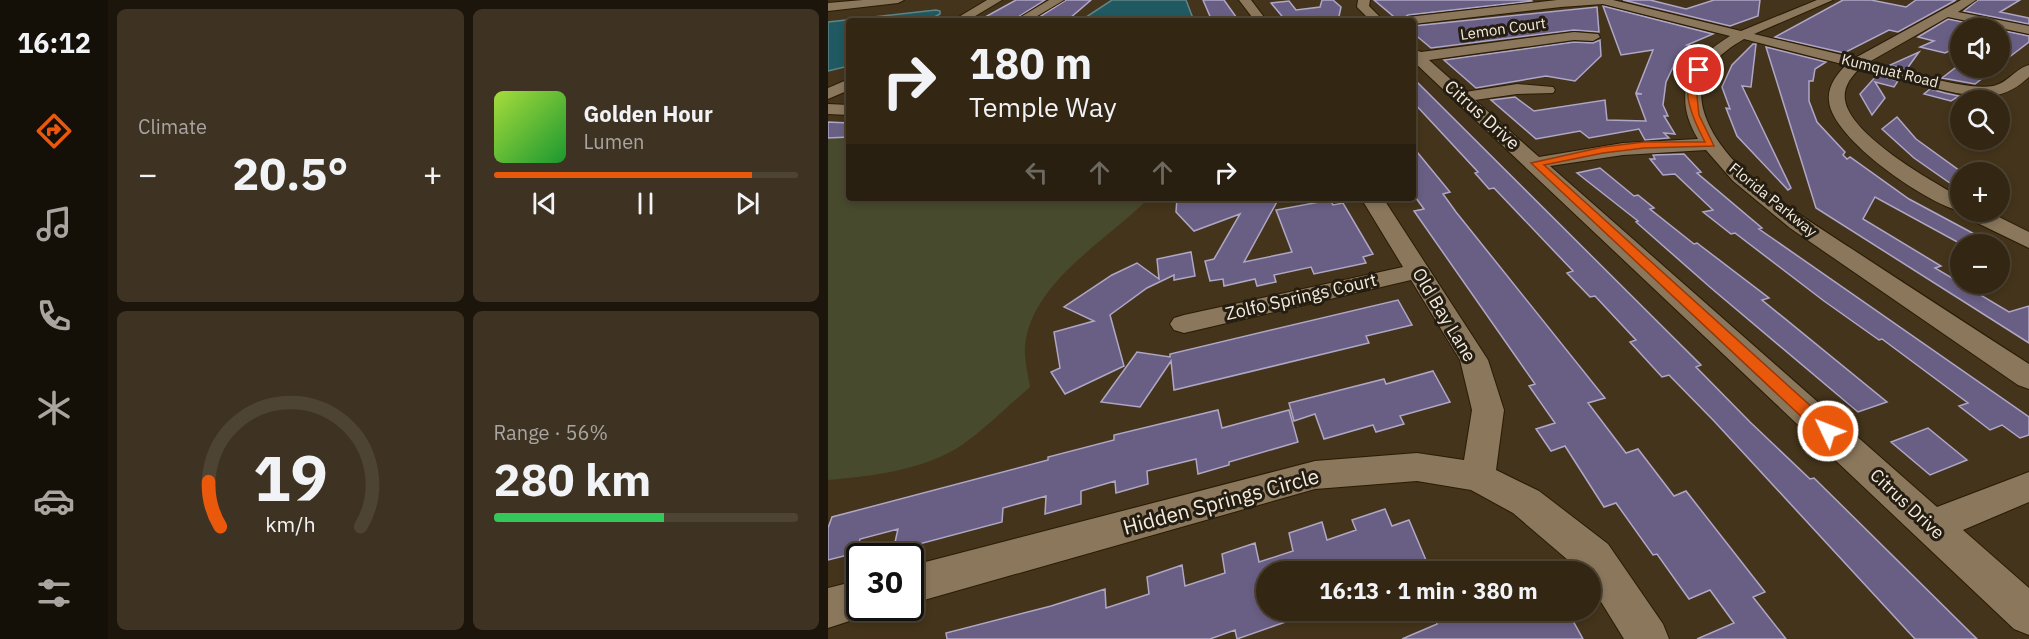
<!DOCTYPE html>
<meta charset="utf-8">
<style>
body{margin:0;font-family:"IBM Plex Sans",sans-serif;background:#3e3322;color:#f1f3f6;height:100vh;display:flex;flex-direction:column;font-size:22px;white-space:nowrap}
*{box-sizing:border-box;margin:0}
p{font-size:20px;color:#a9a5a0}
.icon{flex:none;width:33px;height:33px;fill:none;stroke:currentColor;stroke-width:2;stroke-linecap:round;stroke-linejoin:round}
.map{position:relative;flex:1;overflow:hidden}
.details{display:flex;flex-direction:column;gap:9px;padding:9px;background:#1c150b;width:720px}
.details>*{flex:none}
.guide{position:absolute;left:18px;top:18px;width:570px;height:183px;border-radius:6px;box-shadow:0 3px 9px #0003,0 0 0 2px #4e4434;background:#332714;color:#f1f3f6;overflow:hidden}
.buttons{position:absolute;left:1122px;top:18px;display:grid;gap:12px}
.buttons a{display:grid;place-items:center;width:60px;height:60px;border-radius:50%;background:#332714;box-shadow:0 3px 9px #0003,0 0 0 2px #4e4434;font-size:30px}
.speed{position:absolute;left:18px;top:543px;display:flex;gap:12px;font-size:30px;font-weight:700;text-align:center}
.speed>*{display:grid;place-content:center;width:78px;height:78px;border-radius:50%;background:#332714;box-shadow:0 3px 9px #0003,0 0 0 2px #4e4434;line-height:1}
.speed .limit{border:3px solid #111;border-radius:9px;background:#fff;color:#111}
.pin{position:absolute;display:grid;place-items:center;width:51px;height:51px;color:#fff;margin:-26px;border:3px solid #fff;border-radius:50%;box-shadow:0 2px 6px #0007}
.me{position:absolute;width:66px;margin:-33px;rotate:313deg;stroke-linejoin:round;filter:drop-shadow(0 0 4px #0008)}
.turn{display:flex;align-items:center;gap:21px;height:126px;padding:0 24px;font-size:27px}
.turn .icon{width:78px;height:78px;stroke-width:2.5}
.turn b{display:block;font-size:42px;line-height:51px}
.lanes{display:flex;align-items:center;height:57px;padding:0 24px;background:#0003;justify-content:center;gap:30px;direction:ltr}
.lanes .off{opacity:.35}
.big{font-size:45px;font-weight:800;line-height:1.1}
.details .tile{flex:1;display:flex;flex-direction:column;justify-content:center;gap:9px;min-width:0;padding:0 21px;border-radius:9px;background:#3e3322}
.details .dial{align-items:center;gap:0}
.dial svg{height:156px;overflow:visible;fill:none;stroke:#4e4434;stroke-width:7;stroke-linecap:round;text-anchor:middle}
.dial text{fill:#f1f3f6;stroke:none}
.song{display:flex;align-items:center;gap:18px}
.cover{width:72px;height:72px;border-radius:9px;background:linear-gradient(135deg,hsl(80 70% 55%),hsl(130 70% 35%))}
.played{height:6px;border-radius:3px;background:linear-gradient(90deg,#ea580c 85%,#4e4434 85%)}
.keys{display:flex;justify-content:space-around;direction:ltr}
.heat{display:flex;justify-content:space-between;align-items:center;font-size:33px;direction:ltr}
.charge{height:9px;border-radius:4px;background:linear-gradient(90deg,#34c759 56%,#4e4434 0)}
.details .tiles{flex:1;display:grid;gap:9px;grid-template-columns:repeat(2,1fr)}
.trip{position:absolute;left:428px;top:561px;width:345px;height:60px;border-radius:30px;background:#332714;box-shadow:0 3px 9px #0003,0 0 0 2px #4e4434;font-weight:800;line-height:60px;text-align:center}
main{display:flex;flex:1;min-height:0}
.dock{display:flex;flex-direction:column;width:108px;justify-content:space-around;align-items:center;background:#141008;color:#a9a5a0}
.dock .icon{width:42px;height:42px}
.dock .active{color:#ea580c}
.dock b{font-size:27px;color:#f1f3f6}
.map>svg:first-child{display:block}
.green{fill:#474a2d}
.water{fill:#205961;stroke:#608586;stroke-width:1.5}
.building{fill:#695f84;stroke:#afa7c6;stroke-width:1.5}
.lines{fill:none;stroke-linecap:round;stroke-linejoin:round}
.minor-casing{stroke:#2a1b03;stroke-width:2}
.minor{fill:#8a775c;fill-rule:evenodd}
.route{fill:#ea580c;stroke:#983908;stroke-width:1.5}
.labels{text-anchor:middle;stroke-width:6;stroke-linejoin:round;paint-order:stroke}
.far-street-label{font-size:15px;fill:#f5ebdc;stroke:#241d12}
.street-label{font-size:18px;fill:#f5ebdc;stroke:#241d12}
.near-street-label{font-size:21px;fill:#f5ebdc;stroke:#241d12}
</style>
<main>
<nav class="dock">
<b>16:12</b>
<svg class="icon active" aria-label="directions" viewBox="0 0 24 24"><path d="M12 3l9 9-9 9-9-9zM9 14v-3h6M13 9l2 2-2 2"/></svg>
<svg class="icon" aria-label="music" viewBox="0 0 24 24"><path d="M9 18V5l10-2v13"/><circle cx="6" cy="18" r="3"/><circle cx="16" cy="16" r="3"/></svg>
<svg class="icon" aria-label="phone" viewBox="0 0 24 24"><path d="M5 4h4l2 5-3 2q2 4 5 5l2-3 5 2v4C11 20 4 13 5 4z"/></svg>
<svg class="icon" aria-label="climate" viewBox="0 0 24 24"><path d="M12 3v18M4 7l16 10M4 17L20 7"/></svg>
<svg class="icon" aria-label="car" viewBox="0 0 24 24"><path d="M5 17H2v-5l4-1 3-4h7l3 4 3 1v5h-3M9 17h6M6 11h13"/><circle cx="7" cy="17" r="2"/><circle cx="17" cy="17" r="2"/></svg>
<svg class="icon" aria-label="filters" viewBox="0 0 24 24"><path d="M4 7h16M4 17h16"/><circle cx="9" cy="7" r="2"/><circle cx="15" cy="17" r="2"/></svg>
</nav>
<section class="details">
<div class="tiles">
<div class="tile"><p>Climate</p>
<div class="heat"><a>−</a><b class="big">20.5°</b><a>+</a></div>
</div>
<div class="tile">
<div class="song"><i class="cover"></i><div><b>Golden Hour</b><p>Lumen</p></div></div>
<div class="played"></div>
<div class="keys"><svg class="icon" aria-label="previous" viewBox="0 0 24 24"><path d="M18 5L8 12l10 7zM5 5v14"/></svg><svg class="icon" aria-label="pause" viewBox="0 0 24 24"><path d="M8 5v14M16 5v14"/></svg><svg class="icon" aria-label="next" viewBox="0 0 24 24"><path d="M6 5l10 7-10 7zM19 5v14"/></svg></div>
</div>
<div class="tile dial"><svg viewBox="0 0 100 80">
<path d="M14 69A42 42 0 1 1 86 69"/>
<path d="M14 69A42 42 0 0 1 8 46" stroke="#ea580c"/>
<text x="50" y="56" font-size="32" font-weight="700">19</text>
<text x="50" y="72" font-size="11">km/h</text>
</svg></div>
<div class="tile"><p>Range · 56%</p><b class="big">280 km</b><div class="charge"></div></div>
</div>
</section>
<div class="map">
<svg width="1201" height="639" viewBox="0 0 1201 639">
<rect width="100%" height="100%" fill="#44341b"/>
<path class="green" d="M21 137V198H321C280 240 203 282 197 346 196 360 200 374 202 387 180 406 158 428 134 445 96 470 45 476 0 480V139Z"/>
<path class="water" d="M284 0H358L366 21H252Z
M108 10 112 11V14L99 21H21V66L0 71V22Z"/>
<path class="building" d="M188 0H217L184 21H150Z
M238 0H263L242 18 234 21H205Z
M375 0H396L411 21H384Z
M494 0H505L513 7 510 21H458L443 3 461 1 468 10 492 7Z
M546 0H703L704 1 580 15 571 21Z
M795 0H822L858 9 886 0H932L930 16 902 26Z
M1015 0H1043L1078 7 1088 0H1128L1070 32 1061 30 1016 53 947 37Z
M1150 0H1192L1172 12 1201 18V24L1136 11Z
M775 6 885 34 859 45 865 46 848 61 838 82 835 105 840 116H836L847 134 836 133 841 138 817 140 811 129 761 138 752 131 708 139 663 100 687 97 706 111 777 100 779 120 818 121 808 94H814L808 93 825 50 793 55Z
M769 7 771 32 746 30 603 48 585 33V26Z
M1120 19 1164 28H1132V46L1117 53 1092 47 1106 41 1090 37Z
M1172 30 1201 36V42L1172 64Z
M772 40 773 56 747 81 718 76 648 88 616 60 746 42 765 43Z
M925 44H928L923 87 914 86 963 188 960 190 909 136 898 108 902 109 894 87 904 65Z
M938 47 998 62 987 69 985 81H981V101L989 122 1017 152 1015 155 1019 159 1022 157 1081 199 1165 244H1133L1047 197 1035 219 1113 266 1107 268 1181 312 1201 306V343L988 208Z
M1091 52 1078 70 1062 65Z
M1127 68H1168L1147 84 1114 78Z
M1049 75 1070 81 1066 87 1047 82 1057 98 1044 115 1032 94Z
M585 78 873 365 868 367 922 422 982 479 986 478 1149 639H1087L886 421 841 375 834 377 802 342 808 340 767 296 762 297 739 273 745 271 666 188 661 189 647 173 650 172 585 102Z
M1102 89 1117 93 1131 96 1123 101 1096 94Z
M1069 117 1088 139 1132 171V190L1086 158 1054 129Z
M0 122 21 123V137L0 138Z
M585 147 622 192 615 194 628 212 777 398 760 403 798 453 810 449 846 496 858 491 937 592 925 597 958 639H869L906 623 882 590 861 599 829 554 825 555 788 503 776 507 737 446 723 451 708 429 727 423 701 386 707 384 586 211 596 209 585 194Z
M856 154 873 172 869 173 934 228 931 229 1201 417V435L1192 438 1174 425 1162 430 1131 406 1140 403 1054 339 1051 340 996 301 907 233 903 234 875 212 885 210 847 174 835 175 822 159H827L825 155Z
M772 168 806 196 810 195 826 208 822 209 866 244 869 243 941 298 934 300 1059 402 1030 412 883 288 808 222 810 221 749 173Z
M349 198H451L416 262 464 252 448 210 502 200 505 205 515 203 545 254 535 257 538 263 486 274 483 267 446 275 448 282 429 286 427 279 396 286 395 279 382 281 377 261 386 259 412 214 366 231 348 212Z
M363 252 367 276 346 280V275L319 288 282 315 296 366 237 394 223 372 232 368 226 332 266 321 236 307 284 275 309 263 331 279 329 259Z
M570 300 584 325 538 336 541 343 346 390 343 361 312 407 273 402 309 352 342 357V354Z
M605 371 622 402 572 416 576 424 548 432 545 425 496 439 487 414 466 421 461 403 556 379 558 384Z
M390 410 394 428 461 410 470 442 401 462V465L370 474 368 459 319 471 320 484 288 493 287 481 253 491V504L217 514 218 496 175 508 174 522 65 551 70 529 32 539 28 553 0 560V528L4 517 220 460V457L286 440V435Z
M1100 428 1139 460 1102 475 1063 442Z
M557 509 564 526 581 520 603 572H438V610L483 613 409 639 407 630 382 639H119L118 633 223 606 277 589 278 608 321 594 319 577 354 565 357 586 397 573 394 554 427 543 431 562 465 551 461 533 494 522 499 540 528 530 524 520Z
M616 610H739L755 639H574L609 624 605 615Z"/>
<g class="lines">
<g class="minor-casing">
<path id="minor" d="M35 0H76L70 3 0 11V3Z
M159 0H174L139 21H124Z
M221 0H236L201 21H186Z
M411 0H423L439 21H427Z
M530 0H542L541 6 556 21H543L529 7Z
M729 0H785L913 31 989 0H1005L926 34 1027 58 1133 0H1148L1130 12 1201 26V34L1120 17 1041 62C1071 69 1137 91 1165 86 1180 83 1188 68 1201 65V77C1190 87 1179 94 1164 96 1133 99 1065 76 1032 68 1023 77 1015 87 1017 100 1022 135 1103 181 1132 197V211C1098 203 1004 139 1001 101 999 87 1009 74 1018 65L916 39C878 61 861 87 883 129 908 178 979 219 1024 249 1083 288 1142 326 1201 364V389L1190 385 962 228 905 181 878 150 795 155 722 166 1109 507 1201 472V502L1135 530 1201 588V635L1186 629 585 61V49L593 52 746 32 770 34 772 37 765 41 746 40 601 60 637 92 689 84 725 87 727 90 725 93 689 94 647 100 711 157 795 143 870 139C843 94 861 61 902 36L775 4 733 7 585 24V21H574L580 17Z
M21 79V90L0 99V88Z
M0 104 21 105V115L0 114Z
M533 198H555L660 360 676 410 668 470 711 491 780 544 835 624 841 639H796L762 584V572H754L685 513 643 490 589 481 487 489 82 604V566L487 461 589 453 636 460 644 410 632 360 583 280 356 333 346 330 342 324 346 318 356 315 575 267Z
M1134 212H1161L1201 232V248L1137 217Z
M32 580V608H49L46 613 0 628V588Z"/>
</g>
<use href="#minor" class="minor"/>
</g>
<path class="route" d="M871 68 875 70 868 87 871 115 886 146 816 148 775 153 716 165 1006 427 1008 431 1006 436H994L703 163 775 147 816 142H877C867 123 847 84 871 68Z"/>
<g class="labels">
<g class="far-street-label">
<text transform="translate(675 29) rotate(-8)" y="5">Lemon Court</text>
<text transform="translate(1062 71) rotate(14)" y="5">Kumquat Road</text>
<text transform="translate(945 200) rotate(39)" y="5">Florida Parkway</text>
</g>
<g class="street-label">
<text transform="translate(654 115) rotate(42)" y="6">Citrus Drive</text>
<text transform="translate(473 297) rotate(-13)" y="6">Zolfo Springs Court</text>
<text transform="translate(616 315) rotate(59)" y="6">Old Bay Lane</text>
<text transform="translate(1079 504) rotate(43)" y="6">Citrus Drive</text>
</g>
<g class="near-street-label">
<text transform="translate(393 502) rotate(-15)" y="7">Hidden Springs Circle</text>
</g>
</g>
</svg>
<div class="buttons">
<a><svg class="icon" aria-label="sound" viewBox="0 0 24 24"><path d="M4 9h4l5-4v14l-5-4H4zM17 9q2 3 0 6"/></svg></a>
<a><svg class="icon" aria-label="search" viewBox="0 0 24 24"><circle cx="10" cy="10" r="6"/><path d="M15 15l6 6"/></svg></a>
<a>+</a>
<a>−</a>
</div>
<div class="speed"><div class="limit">30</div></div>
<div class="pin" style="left:871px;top:70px;background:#d93025"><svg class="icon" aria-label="arrive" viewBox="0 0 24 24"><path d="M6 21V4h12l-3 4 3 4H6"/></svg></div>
<svg class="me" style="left:1000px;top:431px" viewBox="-20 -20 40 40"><circle r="17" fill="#ea580c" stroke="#fff" stroke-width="3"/><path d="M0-11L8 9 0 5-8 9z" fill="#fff"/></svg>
<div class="trip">16:13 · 1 min · 380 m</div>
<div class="guide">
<div class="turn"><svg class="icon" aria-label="right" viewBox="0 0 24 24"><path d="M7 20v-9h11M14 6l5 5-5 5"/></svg><div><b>180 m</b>Temple Way</div></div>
<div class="lanes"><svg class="icon off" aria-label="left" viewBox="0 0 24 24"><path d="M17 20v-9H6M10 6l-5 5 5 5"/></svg><svg class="icon off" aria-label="ahead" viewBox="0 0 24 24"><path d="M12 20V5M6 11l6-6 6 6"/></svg><svg class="icon off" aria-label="ahead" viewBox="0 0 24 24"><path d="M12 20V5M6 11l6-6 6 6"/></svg><svg class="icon" aria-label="right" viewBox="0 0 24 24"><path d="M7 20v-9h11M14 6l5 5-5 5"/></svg></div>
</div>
</div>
</main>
